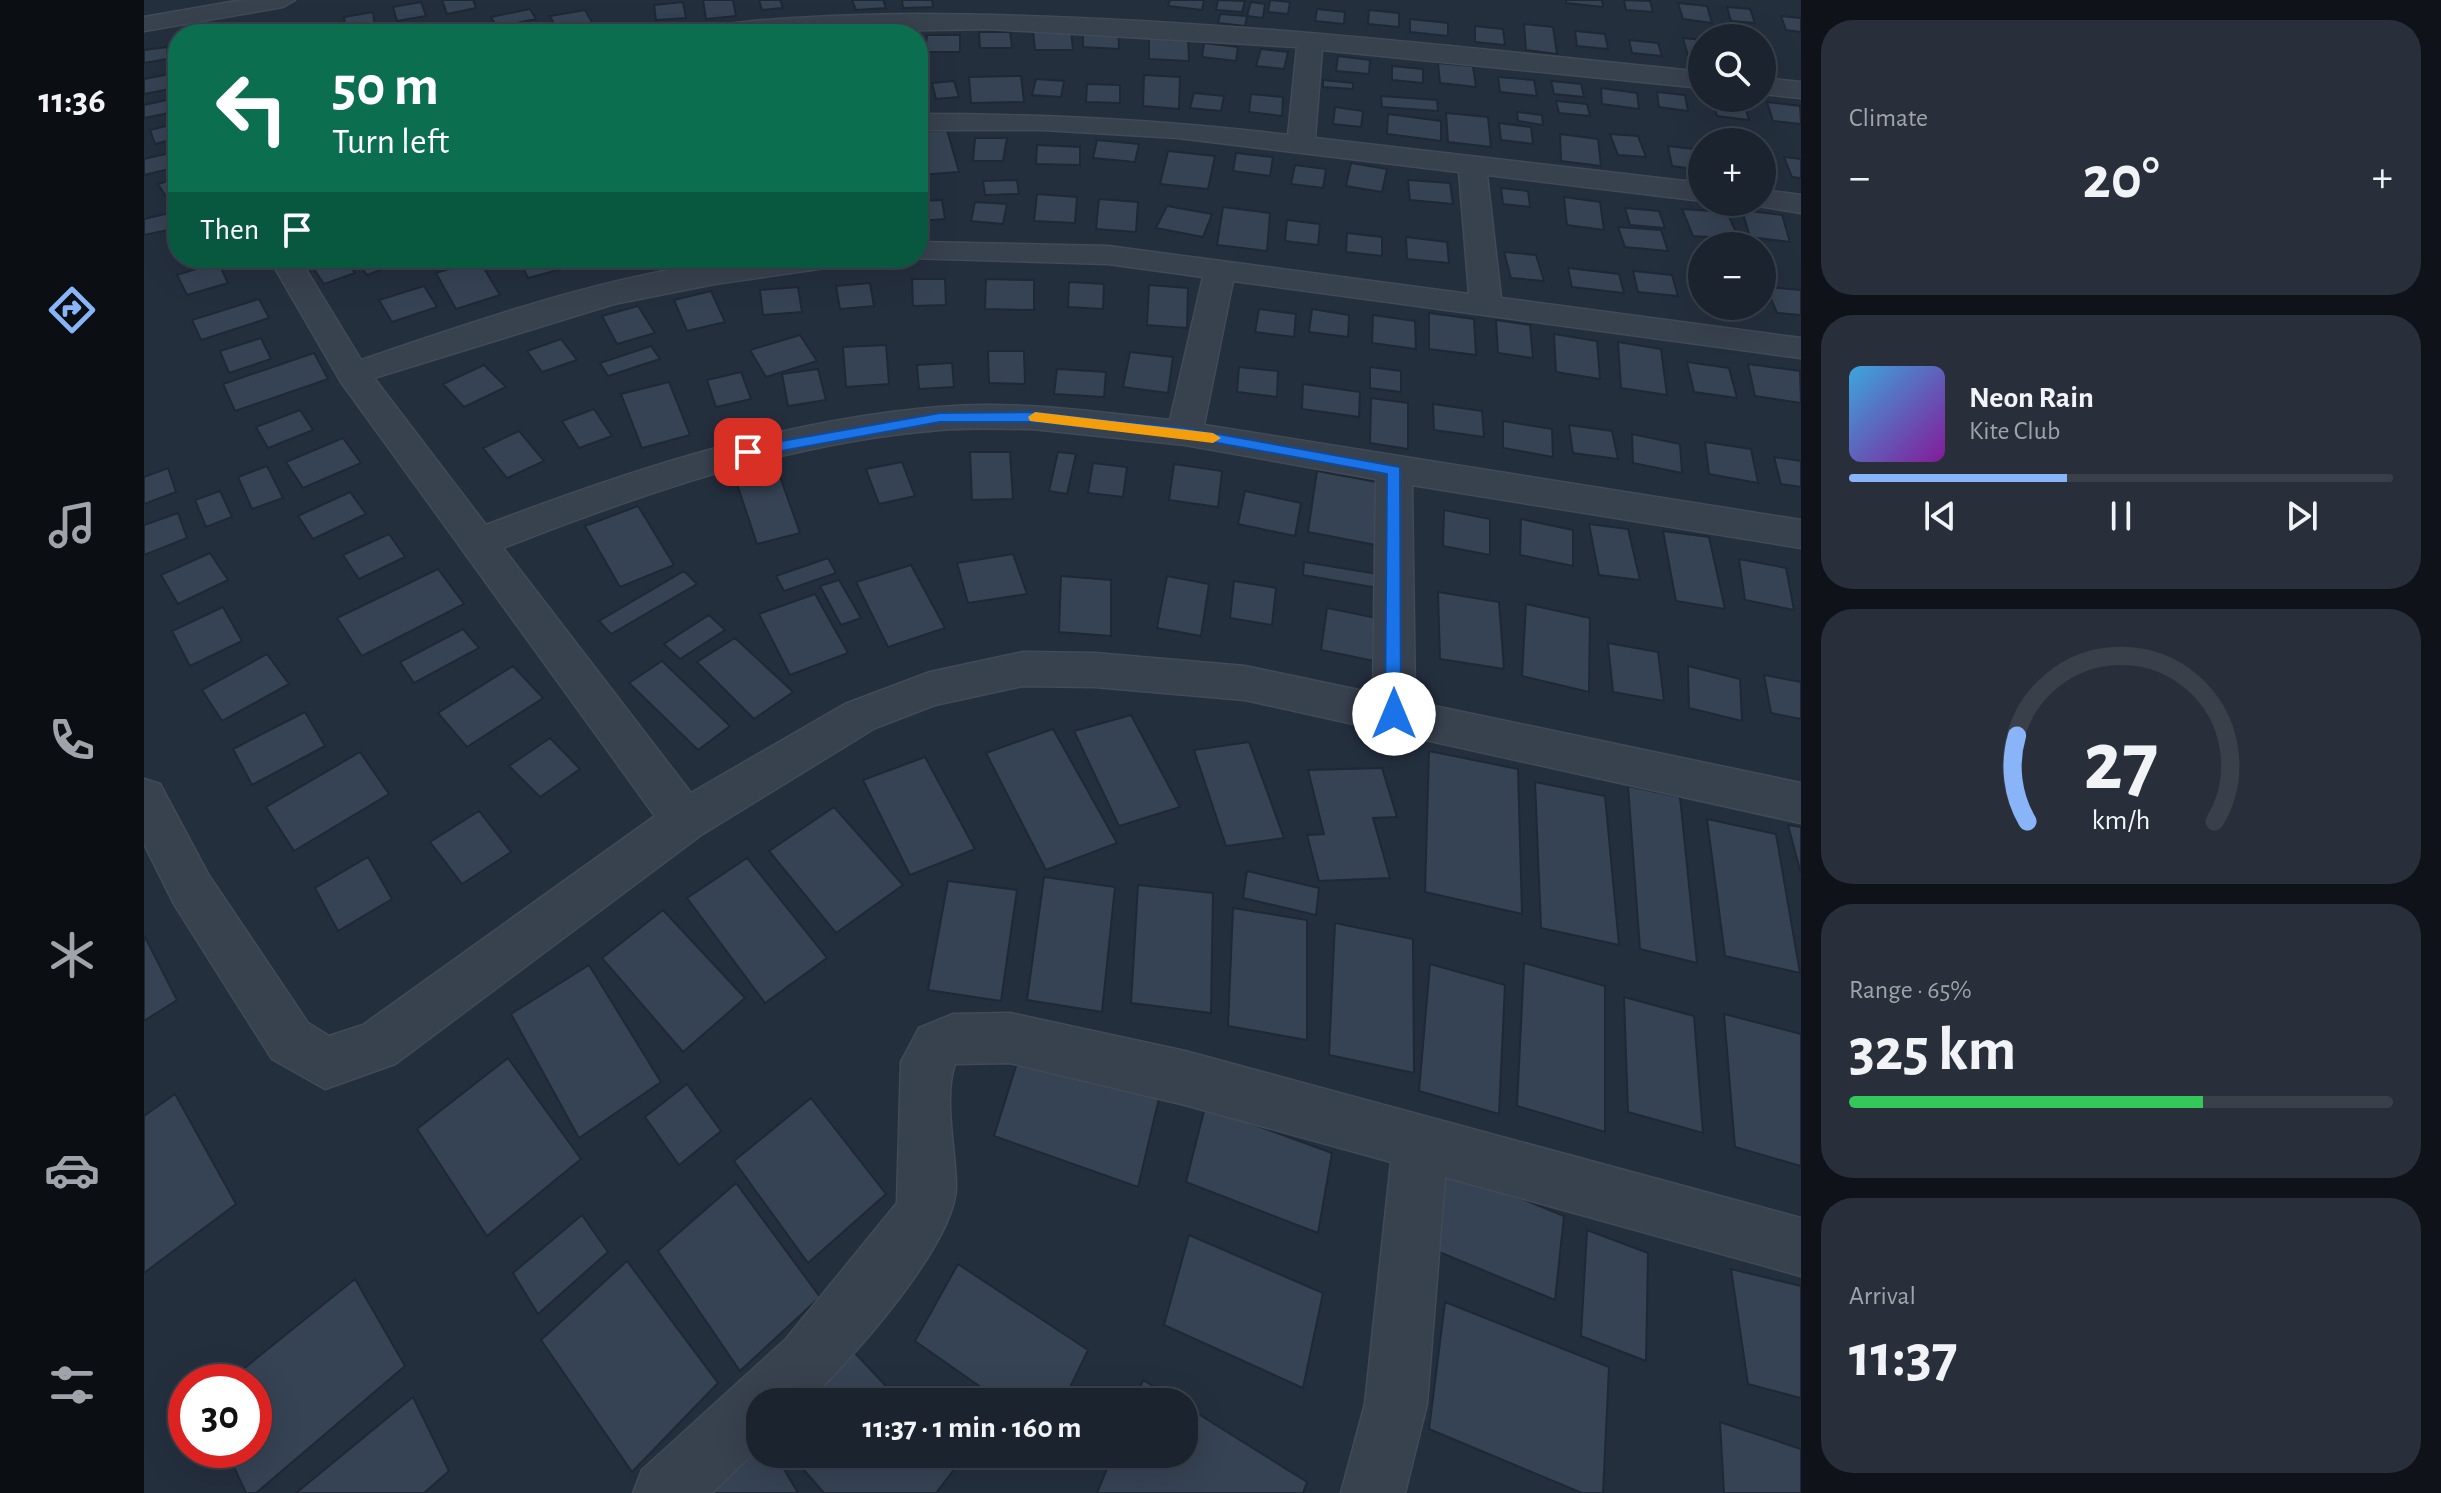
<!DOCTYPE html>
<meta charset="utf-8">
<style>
body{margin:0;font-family:"Alegreya Sans",sans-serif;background:#282f3a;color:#f1f3f6;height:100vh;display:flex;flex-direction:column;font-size:30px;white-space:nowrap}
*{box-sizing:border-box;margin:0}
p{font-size:26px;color:#a0a4aa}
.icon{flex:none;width:44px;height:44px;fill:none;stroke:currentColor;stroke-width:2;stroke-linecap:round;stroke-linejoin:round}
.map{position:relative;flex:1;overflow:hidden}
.sheet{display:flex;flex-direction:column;gap:20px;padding:20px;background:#0f1319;width:640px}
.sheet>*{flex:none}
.hud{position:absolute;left:24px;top:24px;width:760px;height:244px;border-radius:32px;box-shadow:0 8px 32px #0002,0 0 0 2px #39404a;background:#0b6e4f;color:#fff;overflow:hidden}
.controls{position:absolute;left:1544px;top:24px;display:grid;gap:16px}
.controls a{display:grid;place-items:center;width:88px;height:88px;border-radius:50%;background:#1b232e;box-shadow:0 8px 32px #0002,0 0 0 2px #39404a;font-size:40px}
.speed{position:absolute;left:24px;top:1364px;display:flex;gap:16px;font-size:40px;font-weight:700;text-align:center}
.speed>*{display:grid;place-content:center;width:104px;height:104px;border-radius:50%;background:#1b232e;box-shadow:0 8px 32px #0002,0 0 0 2px #39404a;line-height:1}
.speed .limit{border:12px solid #d22;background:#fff;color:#111}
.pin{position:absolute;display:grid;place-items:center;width:68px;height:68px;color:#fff;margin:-34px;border-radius:16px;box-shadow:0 4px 12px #0006}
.me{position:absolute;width:88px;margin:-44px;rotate:0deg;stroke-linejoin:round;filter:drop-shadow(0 0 6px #0008)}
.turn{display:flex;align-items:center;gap:28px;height:168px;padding:0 32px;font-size:36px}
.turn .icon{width:104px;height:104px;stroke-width:2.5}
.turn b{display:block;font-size:56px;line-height:68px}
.then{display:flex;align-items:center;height:76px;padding:0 32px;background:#0003;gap:16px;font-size:30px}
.big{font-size:60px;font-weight:700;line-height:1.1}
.sheet .card{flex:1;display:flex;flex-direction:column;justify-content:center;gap:12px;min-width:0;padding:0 28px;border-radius:32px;background:#282f3a}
.sheet .dial{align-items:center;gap:0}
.dial svg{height:208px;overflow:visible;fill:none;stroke:#39404a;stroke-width:7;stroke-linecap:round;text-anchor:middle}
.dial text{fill:#f1f3f6;stroke:none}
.song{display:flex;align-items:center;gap:24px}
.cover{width:96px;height:96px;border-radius:12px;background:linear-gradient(135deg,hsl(200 70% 55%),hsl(290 70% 35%))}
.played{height:8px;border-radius:4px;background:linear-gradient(90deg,#8ab4f8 40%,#39404a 40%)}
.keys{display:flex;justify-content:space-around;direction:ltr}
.heat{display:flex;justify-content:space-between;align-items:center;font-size:44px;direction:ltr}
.charge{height:12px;border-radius:6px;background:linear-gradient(90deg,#34c759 65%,#39404a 0)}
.trip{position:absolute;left:602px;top:1388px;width:452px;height:80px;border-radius:32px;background:#1b232e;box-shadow:0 8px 32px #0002,0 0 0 2px #39404a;font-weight:700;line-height:80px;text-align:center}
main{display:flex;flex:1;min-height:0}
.tabs{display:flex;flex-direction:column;width:144px;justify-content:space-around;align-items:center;background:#0b0e12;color:#a0a4aa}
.tabs .icon{width:56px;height:56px}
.tabs .active{color:#8ab4f8}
.tabs b{font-size:36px;color:#f1f3f6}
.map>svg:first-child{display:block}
.building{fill:#364354;stroke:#1f2835;stroke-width:2}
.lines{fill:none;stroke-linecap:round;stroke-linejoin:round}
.minor-casing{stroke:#414a57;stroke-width:3}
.minor{fill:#38414e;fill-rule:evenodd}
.route{fill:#1a73e8;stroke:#114b97;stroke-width:2}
.slow{fill:#f59e0b}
</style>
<main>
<nav class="tabs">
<b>11:36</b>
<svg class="icon active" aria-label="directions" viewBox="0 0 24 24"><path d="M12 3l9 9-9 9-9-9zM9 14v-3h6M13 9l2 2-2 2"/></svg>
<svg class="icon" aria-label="music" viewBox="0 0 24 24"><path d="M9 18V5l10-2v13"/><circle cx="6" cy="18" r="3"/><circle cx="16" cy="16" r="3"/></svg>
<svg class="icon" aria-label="phone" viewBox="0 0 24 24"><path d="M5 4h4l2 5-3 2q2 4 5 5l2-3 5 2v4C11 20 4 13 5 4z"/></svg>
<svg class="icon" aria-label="climate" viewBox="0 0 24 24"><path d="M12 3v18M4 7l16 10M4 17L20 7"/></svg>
<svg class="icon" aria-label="car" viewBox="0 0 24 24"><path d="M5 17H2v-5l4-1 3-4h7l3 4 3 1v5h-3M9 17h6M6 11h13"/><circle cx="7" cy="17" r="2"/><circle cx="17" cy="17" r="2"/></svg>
<svg class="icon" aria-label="filters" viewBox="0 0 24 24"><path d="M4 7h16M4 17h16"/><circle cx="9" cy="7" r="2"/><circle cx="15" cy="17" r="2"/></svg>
</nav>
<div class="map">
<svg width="1657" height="1493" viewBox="0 0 1657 1493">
<rect width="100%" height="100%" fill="#242f3e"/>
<path class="building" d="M298 0H329L332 8 303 14Z
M559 0H589L592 16 562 19Z
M615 0H636L639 8 618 10Z
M708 0H739L742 8 712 10Z
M758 0H788L789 7 759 8Z
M1026 0H1060L1058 10 1024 6Z
M1074 0 1101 1 1098 12 1072 10Z
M1126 0 1146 2 1144 14 1124 12Z
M1422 0H1458L1459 7 1422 3Z
M1480 0 1506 1 1509 12 1482 10Z
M277 2 282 16 253 21 249 7Z
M539 2 542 18 512 20 510 5Z
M1107 2 1121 4 1119 18 1103 16Z
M1534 3 1563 6 1568 23 1539 19Z
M1583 7 1606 9 1611 23 1587 21Z
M386 9 392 19 353 27 347 17Z
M1173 9 1201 12 1200 24 1171 21Z
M441 10 454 33 415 34 406 16Z
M1225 10 1255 13V27L1224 24Z
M229 12 231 28 202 32 200 17Z
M1076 14 1103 16 1101 26 1074 23Z
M1637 16 1657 18V32L1642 30Z
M1266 19 1304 23V36L1266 32Z
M163 24 165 34H136L135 29Z
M394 24 397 34H363L362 30Z
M1380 24 1409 27 1413 54 1382 50Z
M1331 26 1359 29 1361 45 1331 42Z
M939 27 974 28 975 49 939 47Z
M889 30H927L929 50H891Z
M1431 31 1461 34 1464 49 1433 46Z
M835 32H866L868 48H836Z
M783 35H816V52H781Z
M1005 36 1044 38 1045 61 1005 59Z
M1539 38 1558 40V64L1546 63Z
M1485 40 1514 43 1518 56 1488 53Z
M1060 43 1094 47 1092 61 1058 57Z
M23 47V59L0 63V50Z
M1117 49 1144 52 1140 69 1112 66Z
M1194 56 1226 60 1225 74 1192 71Z
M1294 63 1329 66 1332 87 1296 83Z
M1248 66 1279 69V83L1248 80Z
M31 73V88L0 94V79Z
M1000 75 1036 77 1035 109 999 106Z
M877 76 880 102 827 103 825 77Z
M1354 77 1390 80 1393 96 1356 92Z
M892 79 920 81 917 97 888 95Z
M1179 80 1209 83V89L1179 87Z
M810 81 815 97 792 99 788 83Z
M1407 81 1437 84 1440 97 1410 94Z
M943 84 976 85V103L942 102Z
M1457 88 1493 93 1495 109 1458 104Z
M1513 92 1541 95 1544 111 1515 107Z
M1050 93 1080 96 1077 111 1046 108Z
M1107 94 1139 97 1138 116 1105 112Z
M1237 96 1293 100 1294 111 1238 107Z
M27 99 30 112 0 118V105Z
M1568 99 1600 103 1605 120 1573 116Z
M1412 101 1443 104 1446 116 1415 113Z
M1623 102 1656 106 1657 124 1629 121Z
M1191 107 1219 111 1217 127 1189 124Z
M1373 112 1398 115 1399 125 1374 121Z
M1302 113 1344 117 1347 147 1304 142Z
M1244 114 1297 121V141L1243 134Z
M34 123V138L11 144 6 130Z
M1355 123 1387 127 1389 144 1357 140Z
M803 130 815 172 774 175V132Z
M1416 134 1454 139 1457 166 1417 161Z
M1466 134 1494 136 1502 157 1474 155Z
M831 138H863L859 161H829Z
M953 140 995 144 991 162 949 158Z
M893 145 936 147V165L892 164Z
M1524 146 1558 150V170L1528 166Z
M34 151V167L0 175V159Z
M1024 151 1071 156 1064 189 1016 184Z
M1092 153 1129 157 1126 176 1089 171Z
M1640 157 1657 159V178L1648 177Z
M1207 163 1243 169 1238 192 1202 186Z
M1151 165 1182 169 1179 188 1147 184Z
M34 178V194L23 198 14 184Z
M873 180 875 194 841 195 839 181Z
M1264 180 1306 183 1309 204 1266 200Z
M1357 188 1384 191 1386 207 1359 204Z
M893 194 933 197 931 223 890 221Z
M1420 197 1456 202 1460 230 1423 225Z
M955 199 994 202 992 232 952 229Z
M798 200 801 219 774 221V201Z
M831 202 863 204 859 224 827 221Z
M1023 206 1068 214 1059 237 1012 228Z
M1079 207 1126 213 1123 251 1073 245Z
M1481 208 1515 211 1521 228 1486 225Z
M1538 209 1583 212 1595 239 1549 236Z
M1598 210 1638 215 1646 242 1606 237Z
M34 211V228L0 235V219Z
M1143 220 1176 224 1174 245 1141 241Z
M1474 227 1517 230 1524 251 1481 247Z
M1203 233 1238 237V256L1202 252Z
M1262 237 1303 242 1305 263 1263 259Z
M1360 252 1392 255 1400 281 1367 278Z
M201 258 211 273 180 284 163 259Z
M209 258H269L223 275Z
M420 258 425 267 384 278 375 259Z
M335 260 356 295 312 309 292 273Z
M74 262 84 283 43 295 33 275Z
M1424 268 1475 274 1480 293 1428 287Z
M1489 271 1528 275 1534 296 1494 292Z
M768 279H801L802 305 769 306Z
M842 279 890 280V310L841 309Z
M925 282 960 284 959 309 924 307Z
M726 283 730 306 696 309 692 286Z
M1005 285 1044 288 1043 328 1003 325Z
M280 286 293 307 248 322 235 300Z
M654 287 658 312 619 315 616 290Z
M1622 287 1657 290V315L1633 313Z
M567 291 581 322 543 331 530 300Z
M115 299 125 318 57 340 48 320Z
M494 306 511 333 473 344 458 316Z
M1115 309 1152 314 1150 337 1111 332Z
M1168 309 1205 315 1204 337 1165 332Z
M1285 313 1330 319 1332 355 1285 349Z
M1229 315 1271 321 1272 349 1228 343Z
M1352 320 1386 325 1389 358 1354 353Z
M1410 334 1453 341 1456 379 1412 372Z
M656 335 673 361 622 377 606 350Z
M117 338 127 359 85 373 76 351Z
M417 339 433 360 398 372 383 351Z
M1474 342 1517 349 1523 395 1477 388Z
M742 345 745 384 702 387 699 347Z
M507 346 516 359 464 376 456 363Z
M844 351H880L881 384 845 383Z
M986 352 1029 357 1024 393 979 387Z
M170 353 184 379 91 411 79 384Z
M1543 362 1585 368 1593 398 1550 392Z
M808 363 810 387 775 389 773 365Z
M1604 364 1656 371 1657 403 1611 396Z
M340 365 362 387 320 407 299 384Z
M1095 367 1134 371 1133 397 1093 392Z
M1226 367 1257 371V392L1226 388Z
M674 369 682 400 644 406 638 374Z
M913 369 962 372 960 397 910 394Z
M597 372 607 399 572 407 563 380Z
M525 382 546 435 498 448 477 394Z
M1159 384 1216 392 1215 417 1158 409Z
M1227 398 1264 403V449L1226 443Z
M1289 404 1338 411 1340 437 1290 430Z
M450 409 468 436 435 448 418 421Z
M156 410 169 430 124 448 112 427Z
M1359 421 1408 429 1409 457 1359 448Z
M1425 425 1468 431 1474 459 1429 453Z
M375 431 400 461 363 478 339 448Z
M1488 434 1536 444 1538 473 1489 463Z
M199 438 217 463 159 488 142 462Z
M1561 442 1607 449 1614 483 1565 474Z
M826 452H866L869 499 828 500Z
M914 452 932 454 923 494 905 491Z
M1630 457 1657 461V487L1637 484Z
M758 462 771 496 735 504 722 469Z
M949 463 983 467 979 497 944 493Z
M1030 464 1078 471 1074 507 1025 500Z
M123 466 139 498 108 509 94 477Z
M24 468 32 492 0 504V477Z
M634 471 656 533 613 544 592 481Z
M1173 471 1238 483 1232 545 1164 532Z
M76 491 88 517 62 527 51 500Z
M1101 491 1157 503 1151 536 1094 524Z
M206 492 222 514 169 539 154 516Z
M494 506 530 565 476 587 441 526Z
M1300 510 1346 519V555L1299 546Z
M34 513 43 538 0 555V525Z
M1377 519 1429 530V566L1376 555Z
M1445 524 1484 529 1496 580 1455 575Z
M1519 531 1565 537 1581 609 1532 601Z
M245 534 261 557 215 579 199 555Z
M66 553 84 580 34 604 17 575Z
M869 554 883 594 824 603 813 563Z
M684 558 692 573 640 591 632 576Z
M1595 559 1642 568 1650 610 1601 600Z
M1160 562 1234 574V588L1159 575Z
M767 565 801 628 744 647 712 582Z
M294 569 320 604 218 656 193 618Z
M540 571 553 584 467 634 455 621Z
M917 576 967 580V636L915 632Z
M1023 576 1065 584 1057 636 1013 628Z
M695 580 717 618 697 625 676 586Z
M1090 581 1132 588 1128 625 1086 618Z
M1294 592 1355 602 1360 669 1296 659Z
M671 594 704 653 646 675 615 614Z
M1382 604 1446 618 1445 692 1378 676Z
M79 607 98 641 46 666 28 631Z
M1183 608 1238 619 1235 662 1177 650Z
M565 615 581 630 536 659 520 644Z
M319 629 335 648 270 683 256 662Z
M591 638 649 692 610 719 553 662Z
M1464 643 1514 652 1520 701 1469 692Z
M123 654 145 684 78 721 58 690Z
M518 661 586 726 554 750 485 683Z
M369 666 399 698 323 747 294 713Z
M1544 666 1596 679 1598 721 1545 708Z
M1620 675 1657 682V719L1627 713Z
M161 712 181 746 108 785 89 749Z
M987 715 1036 807 975 826 930 731Z
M909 729 973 843 902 870 842 753Z
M406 738 436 769 396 797 365 766Z
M1105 742 1140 838 1082 846 1050 750Z
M1285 751 1374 769 1378 914 1281 892Z
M216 752 245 794 150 851 122 807Z
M781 757 831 849 766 875 719 780Z
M1238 768 1253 817 1229 818 1246 878 1175 881 1163 835 1180 834 1164 770Z
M1391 782 1461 796 1475 945 1397 928Z
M1484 786 1536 797 1553 963 1496 949Z
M690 807 759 885 692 933 625 851Z
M335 811 367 852 318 884 286 842Z
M1563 819 1632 834 1656 973 1581 956Z
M1644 825 1657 827V874Z
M224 857 248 899 194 931 171 888Z
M603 858 683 958 621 1003 543 898Z
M1103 871 1175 888 1172 915 1099 898Z
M900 877 971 887 958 1012 883 1000Z
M804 881 873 890 857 1001 784 990Z
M994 885 1069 893 1067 1013 987 1003Z
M1089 908 1163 920V1040L1084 1026Z
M519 910 601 998 539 1052 458 958Z
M1191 923 1269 939 1270 1073 1185 1055Z
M0 935 33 1000 0 1021Z
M1380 963 1461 986V1132L1373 1106Z
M1286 964 1361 985 1355 1114 1275 1091Z
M445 965 517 1082 435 1138 367 1014Z
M1480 997 1550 1016 1559 1133 1484 1112Z
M1580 1014 1657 1034V1166L1591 1147Z
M879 1044 1017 1090 994 1187 850 1136Z
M364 1058 437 1159 343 1236 273 1129Z
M543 1084 577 1131 535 1165 501 1117Z
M31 1094 92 1204 0 1273V1116Z
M667 1098 742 1194 664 1263 590 1161Z
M1061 1107 1188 1153 1174 1233 1042 1182Z
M1302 1168 1420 1216 1411 1300 1288 1249Z
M592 1183 676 1297 596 1371 514 1251Z
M438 1215 464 1252 394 1314 369 1273Z
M1443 1230 1504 1253 1502 1361 1437 1336Z
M1045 1235 1179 1293 1159 1388 1020 1325Z
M483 1261 574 1383 488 1472 397 1340Z
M814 1264 944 1350 919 1402H858L771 1341Z
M1587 1269 1657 1286V1398L1604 1384Z
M211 1279 261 1366 112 1493H102L82 1450H110V1382H83Z
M1301 1302 1465 1367 1459 1493H1438L1285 1429Z
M709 1351 757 1402H666Z
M999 1380 1035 1402H990Z
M269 1397 305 1471 280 1493H152Z
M1040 1405 1163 1482 1159 1493H953L969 1454H1040Z
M1576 1422 1657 1449V1493H1580Z
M616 1448V1454H631L654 1493H566Z
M646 1454H806L815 1463 792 1493H680Z"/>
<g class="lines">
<g class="minor-casing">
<path id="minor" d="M98 0H151L139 7 0 31V17Z
M776 14C1037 15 1298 45 1558 72V88L1178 50 1171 138 1558 183V201L1343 175 1357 298 1657 338V358L1089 281 1060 425 1657 520V548L1268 485 1271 702 1657 783V823L1101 700 951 687 879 686 791 705 731 728 557 835 251 1064 181 1089 128 1059 30 904 0 844V779L16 784 64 874 164 1023 185 1036 219 1025 511 816 197 382 125 258H155L217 360C340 318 488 266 618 258 646 256 675 258 703 258L699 265 688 267 571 284 470 304 230 378 342 525C488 469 639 420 795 407 872 400 950 412 1026 420L1059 277 964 264 765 258H774V242L964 246 1325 294 1315 172 1034 138 899 130H774V114C898 114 1020 120 1144 135L1153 47 846 29 551 34C562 17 745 14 776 14ZM888 429 1041 445 1232 479 1229 693 1101 666 951 653 879 652 786 672 701 704 547 793 359 548C499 493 645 442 796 430 826 427 858 429 888 429Z
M1618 78 1657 82V98L1618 94Z
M1618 190 1657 195V213L1608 205 1606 202H1618Z
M866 1013 1041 1051 1657 1218V1276L1301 1177 1283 1404 1261 1493H1197L1221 1404 1247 1162 1041 1105 866 1063 811 1064C799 1098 812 1152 812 1187 811 1245 705 1362 663 1402H616V1447L568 1493H489L498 1470 642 1339 753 1203 757 1062 775 1028 809 1014Z"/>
</g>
<use href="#minor" class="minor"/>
</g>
<path class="route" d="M888 412 1041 428 1256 467 1257 719H1244L1241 714 1243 474 1041 437 888 422H796L604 457 596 452 604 447 796 413Z"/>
<path class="slow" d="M891 412 1069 433 1077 438 1069 443 886 421 884 417Z"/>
</svg>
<div class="controls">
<a><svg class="icon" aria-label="search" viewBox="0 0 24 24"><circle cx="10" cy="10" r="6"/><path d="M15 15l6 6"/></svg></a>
<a>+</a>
<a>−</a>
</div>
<div class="speed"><div class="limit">30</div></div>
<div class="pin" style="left:604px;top:452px;background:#d93025"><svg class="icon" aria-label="arrive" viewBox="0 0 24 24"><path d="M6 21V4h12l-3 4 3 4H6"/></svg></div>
<svg class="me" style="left:1250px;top:714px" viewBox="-20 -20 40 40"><circle r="19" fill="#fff"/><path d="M0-13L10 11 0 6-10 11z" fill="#1a73e8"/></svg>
<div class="trip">11:37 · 1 min · 160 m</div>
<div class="hud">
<div class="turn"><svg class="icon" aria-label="left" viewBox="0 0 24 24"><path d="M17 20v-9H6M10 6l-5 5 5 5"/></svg><div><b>50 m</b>Turn left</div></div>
<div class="then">Then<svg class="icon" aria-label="arrive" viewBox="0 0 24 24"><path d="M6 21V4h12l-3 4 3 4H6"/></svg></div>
</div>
</div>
<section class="sheet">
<div class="card"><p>Climate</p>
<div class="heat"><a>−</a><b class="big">20°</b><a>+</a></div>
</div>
<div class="card">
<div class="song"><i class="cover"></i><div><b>Neon Rain</b><p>Kite Club</p></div></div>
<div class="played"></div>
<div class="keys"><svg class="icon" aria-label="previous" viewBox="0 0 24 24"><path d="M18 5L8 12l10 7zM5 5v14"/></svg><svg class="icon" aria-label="pause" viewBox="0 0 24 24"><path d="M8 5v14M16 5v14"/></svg><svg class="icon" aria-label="next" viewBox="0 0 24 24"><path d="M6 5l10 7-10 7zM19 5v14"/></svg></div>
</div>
<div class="card dial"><svg viewBox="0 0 100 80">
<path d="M14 69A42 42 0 1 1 86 69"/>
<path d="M14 69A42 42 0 0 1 10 36" stroke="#8ab4f8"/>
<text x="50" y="56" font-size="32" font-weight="700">27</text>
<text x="50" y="72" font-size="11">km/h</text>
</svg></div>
<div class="card"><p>Range · 65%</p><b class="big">325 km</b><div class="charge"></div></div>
<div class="card"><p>Arrival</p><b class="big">11:37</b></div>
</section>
</main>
